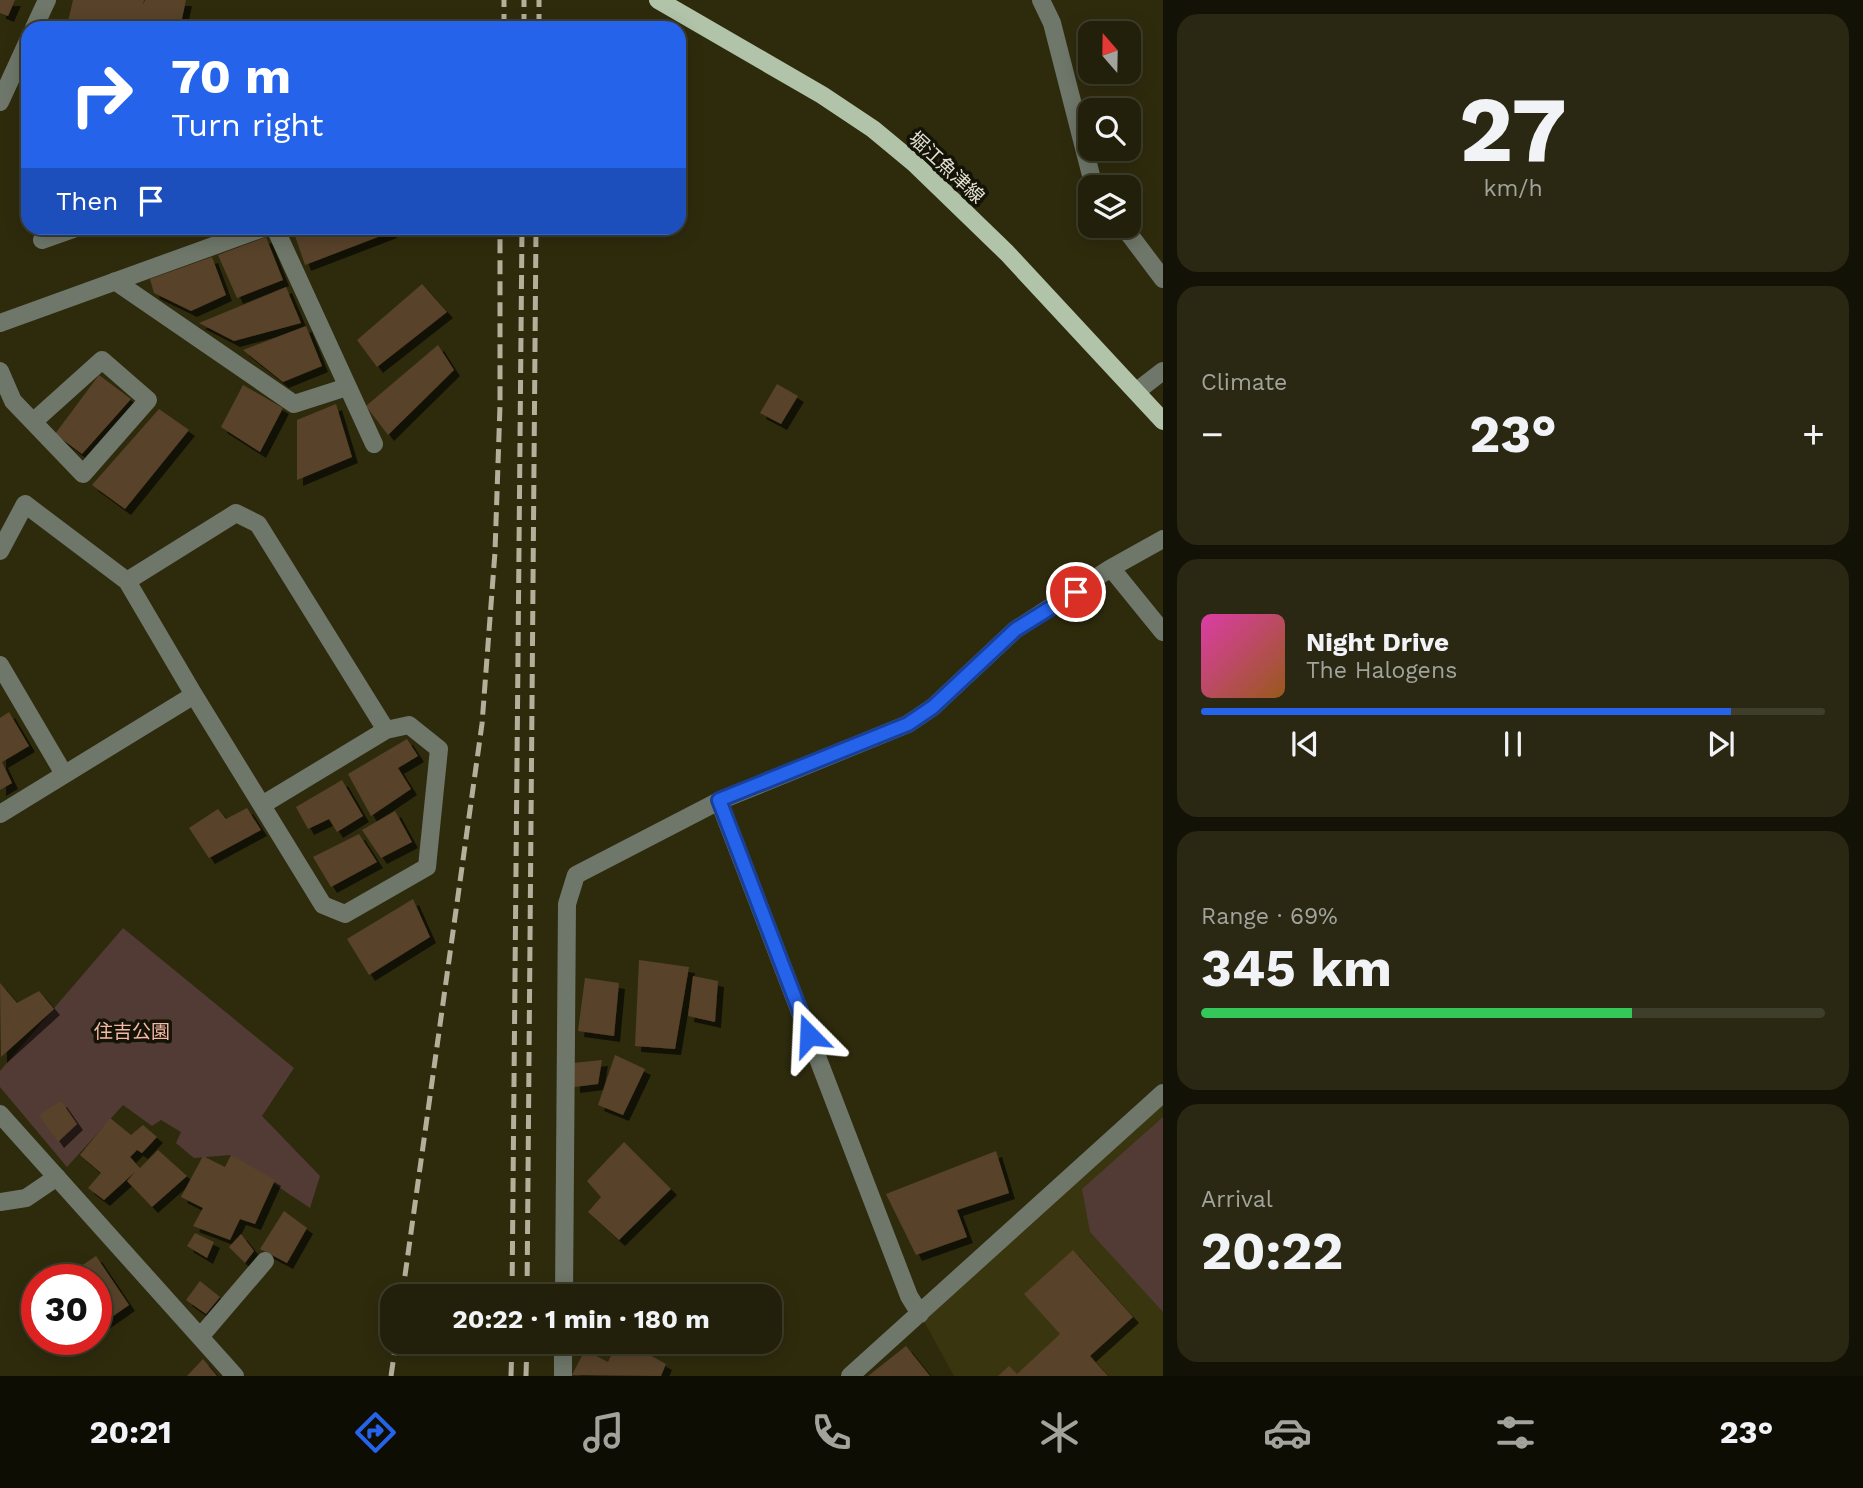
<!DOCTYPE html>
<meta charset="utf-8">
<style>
body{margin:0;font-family:"Work Sans","Noto Sans JP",sans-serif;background:#2a2813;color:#f1f3f6;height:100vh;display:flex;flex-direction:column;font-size:26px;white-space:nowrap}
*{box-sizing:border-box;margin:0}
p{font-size:23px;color:#a2a39c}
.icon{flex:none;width:38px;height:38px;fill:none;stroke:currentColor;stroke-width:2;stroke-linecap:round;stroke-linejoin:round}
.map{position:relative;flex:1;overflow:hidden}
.side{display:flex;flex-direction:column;gap:14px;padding:14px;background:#131206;width:700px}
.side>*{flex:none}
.guide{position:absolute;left:21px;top:21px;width:665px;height:214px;border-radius:21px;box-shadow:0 4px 18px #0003,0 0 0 2px #3f3e2b;background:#2563eb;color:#fff;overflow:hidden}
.needle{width:46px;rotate:340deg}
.buttons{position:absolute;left:1078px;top:21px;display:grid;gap:14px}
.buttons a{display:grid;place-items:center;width:63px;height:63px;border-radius:14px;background:#22200a;box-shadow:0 4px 18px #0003,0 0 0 2px #3f3e2b;font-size:35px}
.speed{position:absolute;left:21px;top:1264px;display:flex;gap:14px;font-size:35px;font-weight:700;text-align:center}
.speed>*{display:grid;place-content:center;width:91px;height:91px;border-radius:50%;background:#22200a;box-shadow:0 4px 18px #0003,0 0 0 2px #3f3e2b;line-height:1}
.speed .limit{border:10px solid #d22;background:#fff;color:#111}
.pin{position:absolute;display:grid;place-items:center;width:60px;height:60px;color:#fff;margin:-30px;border:4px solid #fff;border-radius:50%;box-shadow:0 2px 7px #0007}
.me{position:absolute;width:77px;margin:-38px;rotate:339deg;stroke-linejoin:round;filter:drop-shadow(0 0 5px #0008)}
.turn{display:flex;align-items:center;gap:24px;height:147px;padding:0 35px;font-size:32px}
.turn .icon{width:91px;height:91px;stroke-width:2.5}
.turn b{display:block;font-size:49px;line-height:60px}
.then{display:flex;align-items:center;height:66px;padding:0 35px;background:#0003;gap:14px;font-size:26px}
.big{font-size:52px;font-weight:700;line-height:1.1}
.side .tile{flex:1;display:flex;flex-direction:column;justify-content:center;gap:10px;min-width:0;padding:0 24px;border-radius:21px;background:#2a2813}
.side .dial{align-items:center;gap:0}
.dial b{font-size:91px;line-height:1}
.song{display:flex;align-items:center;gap:21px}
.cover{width:84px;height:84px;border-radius:10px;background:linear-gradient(135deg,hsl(320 70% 55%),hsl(30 70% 35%))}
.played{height:7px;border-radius:4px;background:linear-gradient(90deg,#2563eb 85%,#3f3e2b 85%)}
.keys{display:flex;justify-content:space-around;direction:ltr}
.heat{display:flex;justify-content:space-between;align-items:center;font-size:38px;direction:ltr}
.charge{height:10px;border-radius:5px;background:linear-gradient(90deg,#34c759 69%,#3f3e2b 0)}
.trip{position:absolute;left:380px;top:1284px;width:402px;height:70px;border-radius:21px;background:#22200a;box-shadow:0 4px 18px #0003,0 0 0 2px #3f3e2b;font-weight:700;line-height:70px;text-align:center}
.menu{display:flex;height:112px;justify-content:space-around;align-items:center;background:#0e0d04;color:#a2a39c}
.menu .icon{width:49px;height:49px}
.menu .selected{color:#2563eb}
.menu b{font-size:32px;color:#f1f3f6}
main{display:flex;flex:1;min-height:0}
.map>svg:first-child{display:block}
.built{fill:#39350e}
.green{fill:#523b34}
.building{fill:#584229;filter:url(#shadow)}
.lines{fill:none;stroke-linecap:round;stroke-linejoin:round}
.minor{stroke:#6e776a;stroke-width:18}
.major{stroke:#b1c4a9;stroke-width:18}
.rail{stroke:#b2b09b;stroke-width:5;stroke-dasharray:14 7;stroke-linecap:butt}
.route-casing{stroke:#184099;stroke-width:18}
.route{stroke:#2563eb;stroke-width:12}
.labels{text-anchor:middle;stroke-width:7;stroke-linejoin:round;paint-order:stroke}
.street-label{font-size:19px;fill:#e3e1d0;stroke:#141307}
.park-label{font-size:19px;fill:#f7b8a4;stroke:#141307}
</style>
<main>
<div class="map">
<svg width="1163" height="1376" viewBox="0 0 1163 1376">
<defs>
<filter id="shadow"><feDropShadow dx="6" dy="6" stdDeviation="0" flood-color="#0009"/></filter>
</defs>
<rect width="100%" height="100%" fill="#2e2b0d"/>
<path class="built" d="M1163 1099V1376H954L920 1314Z"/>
<path class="green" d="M123 928 294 1068 262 1116 320 1176 310 1208 231 1155 194 1158 176 1143 181 1132 161 1120 152 1126 123 1105 67 1167 0 1087V1071Z
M1163 1117V1312L1090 1232 1082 1189Z"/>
<path class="building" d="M0 0H15L8 16 0 13Z
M73 0H144L143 5 145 0H186L180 28 67 26Z
M298 228H389L391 232 305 265 293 230Z
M266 237 283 280 237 298 218 255Z
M212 257 226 295 191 311 154 293 150 279Z
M422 284 447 312 377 367 357 340Z
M286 287 301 323 234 341 199 323Z
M306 326 322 366 283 382 243 350Z
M438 345 454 370 388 435 366 406Z
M99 375 131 399 82 454 55 434Z
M777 384 798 396 781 424 760 413Z
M243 385 283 408 260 452 221 427Z
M336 404 352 457 297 480V420Z
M159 409 189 430 125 509 92 485Z
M9 712 29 746 2 762 12 783 0 790V718Z
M407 739 418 756 398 768 411 789 371 816 348 774Z
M342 780 363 816 337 832 329 819 308 829 296 807Z
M247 808 261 830 209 858 189 828 218 809 226 819Z
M395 811 412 842 381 858 362 830Z
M359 834 377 862 331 887 313 857Z
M413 899 430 937 369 975 347 939Z
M639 960 689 967 675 1049 635 1046Z
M693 976 718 981 715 1022 688 1016Z
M585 978 619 983 614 1036 578 1031Z
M0 983 17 1003 39 991 54 1009 1 1057Z
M615 1055 645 1069 623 1115 598 1105Z
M602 1060 598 1084 574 1087 573 1063Z
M61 1101 77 1124 58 1142 39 1115Z
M110 1118 131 1135 143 1125 157 1137 142 1153 137 1150 130 1157 140 1168 158 1150 187 1176 152 1207 127 1181 135 1172 104 1200 88 1188 101 1173 80 1155Z
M624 1142 671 1189 619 1240 588 1212 601 1197 587 1181Z
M996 1151 1009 1193 957 1210 967 1237 916 1255 886 1194Z
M231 1155 275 1180 255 1224 240 1219 230 1240 193 1226 203 1208 181 1197 203 1156 225 1167Z
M284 1211 307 1228 287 1263 260 1249Z
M195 1233 214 1242 207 1258 187 1246Z
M241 1234 254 1251 245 1263 229 1247Z
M1073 1250 1133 1317 1090 1356 1108 1376H998L1009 1366 1017 1374 1060 1334 1024 1294Z
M96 1256 129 1305 96 1328V1279H62Z
M200 1281 220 1297 206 1314 186 1300Z
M617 1342H626L666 1364 661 1376 572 1375 585 1350 608 1362Z
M906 1346 930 1376H868Z
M203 1359 217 1376H187Z"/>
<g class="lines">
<path class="minor" d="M1041 0 1052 23 1094 187
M34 28 47 0
M0 102 28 41
M1123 226 1163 279
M275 228 374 444
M42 240 76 228
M115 281 294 404 347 387
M0 323 263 228
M0 371 13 401 83 474 148 400 102 360 33 422
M1137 391 1163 371
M0 551 25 504 127 581 236 513 258 524 386 730 409 725 439 749 427 867 345 914 323 905 194 695
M1111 568 1163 632
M0 665 64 774
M719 801 909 1296 920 1314
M262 805 386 730
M0 814 194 695 127 581
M0 1114 235 1376
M0 1202 26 1198 57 1177
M564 1297 567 904 576 875 719 801 908 724 933 707 1015 630 1111 568 1163 539
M200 1337 265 1261
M563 1342V1376
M850 1376 1163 1093"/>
<path class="major" d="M658 0 822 95 873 129 914 163 1007 253 1163 421"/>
<path class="rail" d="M504 28V0
M524 28V0
M539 28V0
M402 1297 482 724 495 552 500 405V228
M512 1297 522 228
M527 1297 536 228
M391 1376 396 1342
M511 1376 512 1342
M526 1376 527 1342"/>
</g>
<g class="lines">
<g class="route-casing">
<path id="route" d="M809 1035 719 800 908 724 933 707 1015 630 1076 592"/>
</g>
<use href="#route" class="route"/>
</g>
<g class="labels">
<g class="street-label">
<text transform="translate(947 167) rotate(43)" y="7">堀江魚津線</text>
</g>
<g class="park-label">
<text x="132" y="1038">住吉公園</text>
</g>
</g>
</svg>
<div class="buttons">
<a><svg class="needle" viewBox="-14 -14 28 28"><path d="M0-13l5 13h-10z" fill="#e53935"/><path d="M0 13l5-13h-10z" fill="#a2a39c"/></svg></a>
<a><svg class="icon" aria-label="search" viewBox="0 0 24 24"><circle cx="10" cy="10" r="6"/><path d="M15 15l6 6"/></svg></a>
<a><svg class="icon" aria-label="layers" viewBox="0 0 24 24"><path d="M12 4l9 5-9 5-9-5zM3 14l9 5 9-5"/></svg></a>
</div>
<div class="speed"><div class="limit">30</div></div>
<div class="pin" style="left:1076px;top:592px;background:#d93025"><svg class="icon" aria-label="arrive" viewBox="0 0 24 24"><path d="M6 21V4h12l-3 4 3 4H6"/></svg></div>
<svg class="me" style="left:809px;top:1035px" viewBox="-20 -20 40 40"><path d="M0-17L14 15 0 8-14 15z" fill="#2563eb" stroke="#fff" stroke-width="4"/></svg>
<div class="trip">20:22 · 1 min · 180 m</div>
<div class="guide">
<div class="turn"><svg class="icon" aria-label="right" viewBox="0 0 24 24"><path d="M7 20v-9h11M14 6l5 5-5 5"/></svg><div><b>70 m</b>Turn right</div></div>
<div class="then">Then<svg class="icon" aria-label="arrive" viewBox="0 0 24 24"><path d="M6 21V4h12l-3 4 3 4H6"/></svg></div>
</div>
</div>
<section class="side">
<div class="tile dial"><b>27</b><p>km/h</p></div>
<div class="tile"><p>Climate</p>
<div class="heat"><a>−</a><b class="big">23°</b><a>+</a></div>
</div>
<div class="tile">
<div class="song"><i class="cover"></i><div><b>Night Drive</b><p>The Halogens</p></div></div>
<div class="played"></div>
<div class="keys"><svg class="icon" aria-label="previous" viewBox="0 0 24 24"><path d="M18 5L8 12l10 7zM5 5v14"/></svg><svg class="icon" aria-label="pause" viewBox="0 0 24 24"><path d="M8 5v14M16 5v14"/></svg><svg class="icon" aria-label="next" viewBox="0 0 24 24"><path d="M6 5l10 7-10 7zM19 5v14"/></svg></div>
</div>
<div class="tile"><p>Range · 69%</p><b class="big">345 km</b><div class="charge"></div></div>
<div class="tile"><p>Arrival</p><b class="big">20:22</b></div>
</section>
</main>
<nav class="menu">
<b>20:21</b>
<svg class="icon selected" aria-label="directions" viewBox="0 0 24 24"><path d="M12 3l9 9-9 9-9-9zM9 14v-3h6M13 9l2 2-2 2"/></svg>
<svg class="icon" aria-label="music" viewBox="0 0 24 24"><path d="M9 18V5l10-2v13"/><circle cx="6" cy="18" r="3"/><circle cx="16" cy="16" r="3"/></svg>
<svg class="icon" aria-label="phone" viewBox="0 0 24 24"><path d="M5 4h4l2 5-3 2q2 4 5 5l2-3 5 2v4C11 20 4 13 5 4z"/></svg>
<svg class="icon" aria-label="climate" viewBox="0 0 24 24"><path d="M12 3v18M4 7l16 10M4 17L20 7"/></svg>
<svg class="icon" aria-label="car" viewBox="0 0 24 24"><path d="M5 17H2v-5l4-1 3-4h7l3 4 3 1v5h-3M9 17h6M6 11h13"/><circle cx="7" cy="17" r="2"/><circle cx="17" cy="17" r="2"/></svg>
<svg class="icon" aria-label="filters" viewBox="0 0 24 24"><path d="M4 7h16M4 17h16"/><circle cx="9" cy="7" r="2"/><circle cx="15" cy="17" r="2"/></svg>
<b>23°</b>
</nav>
